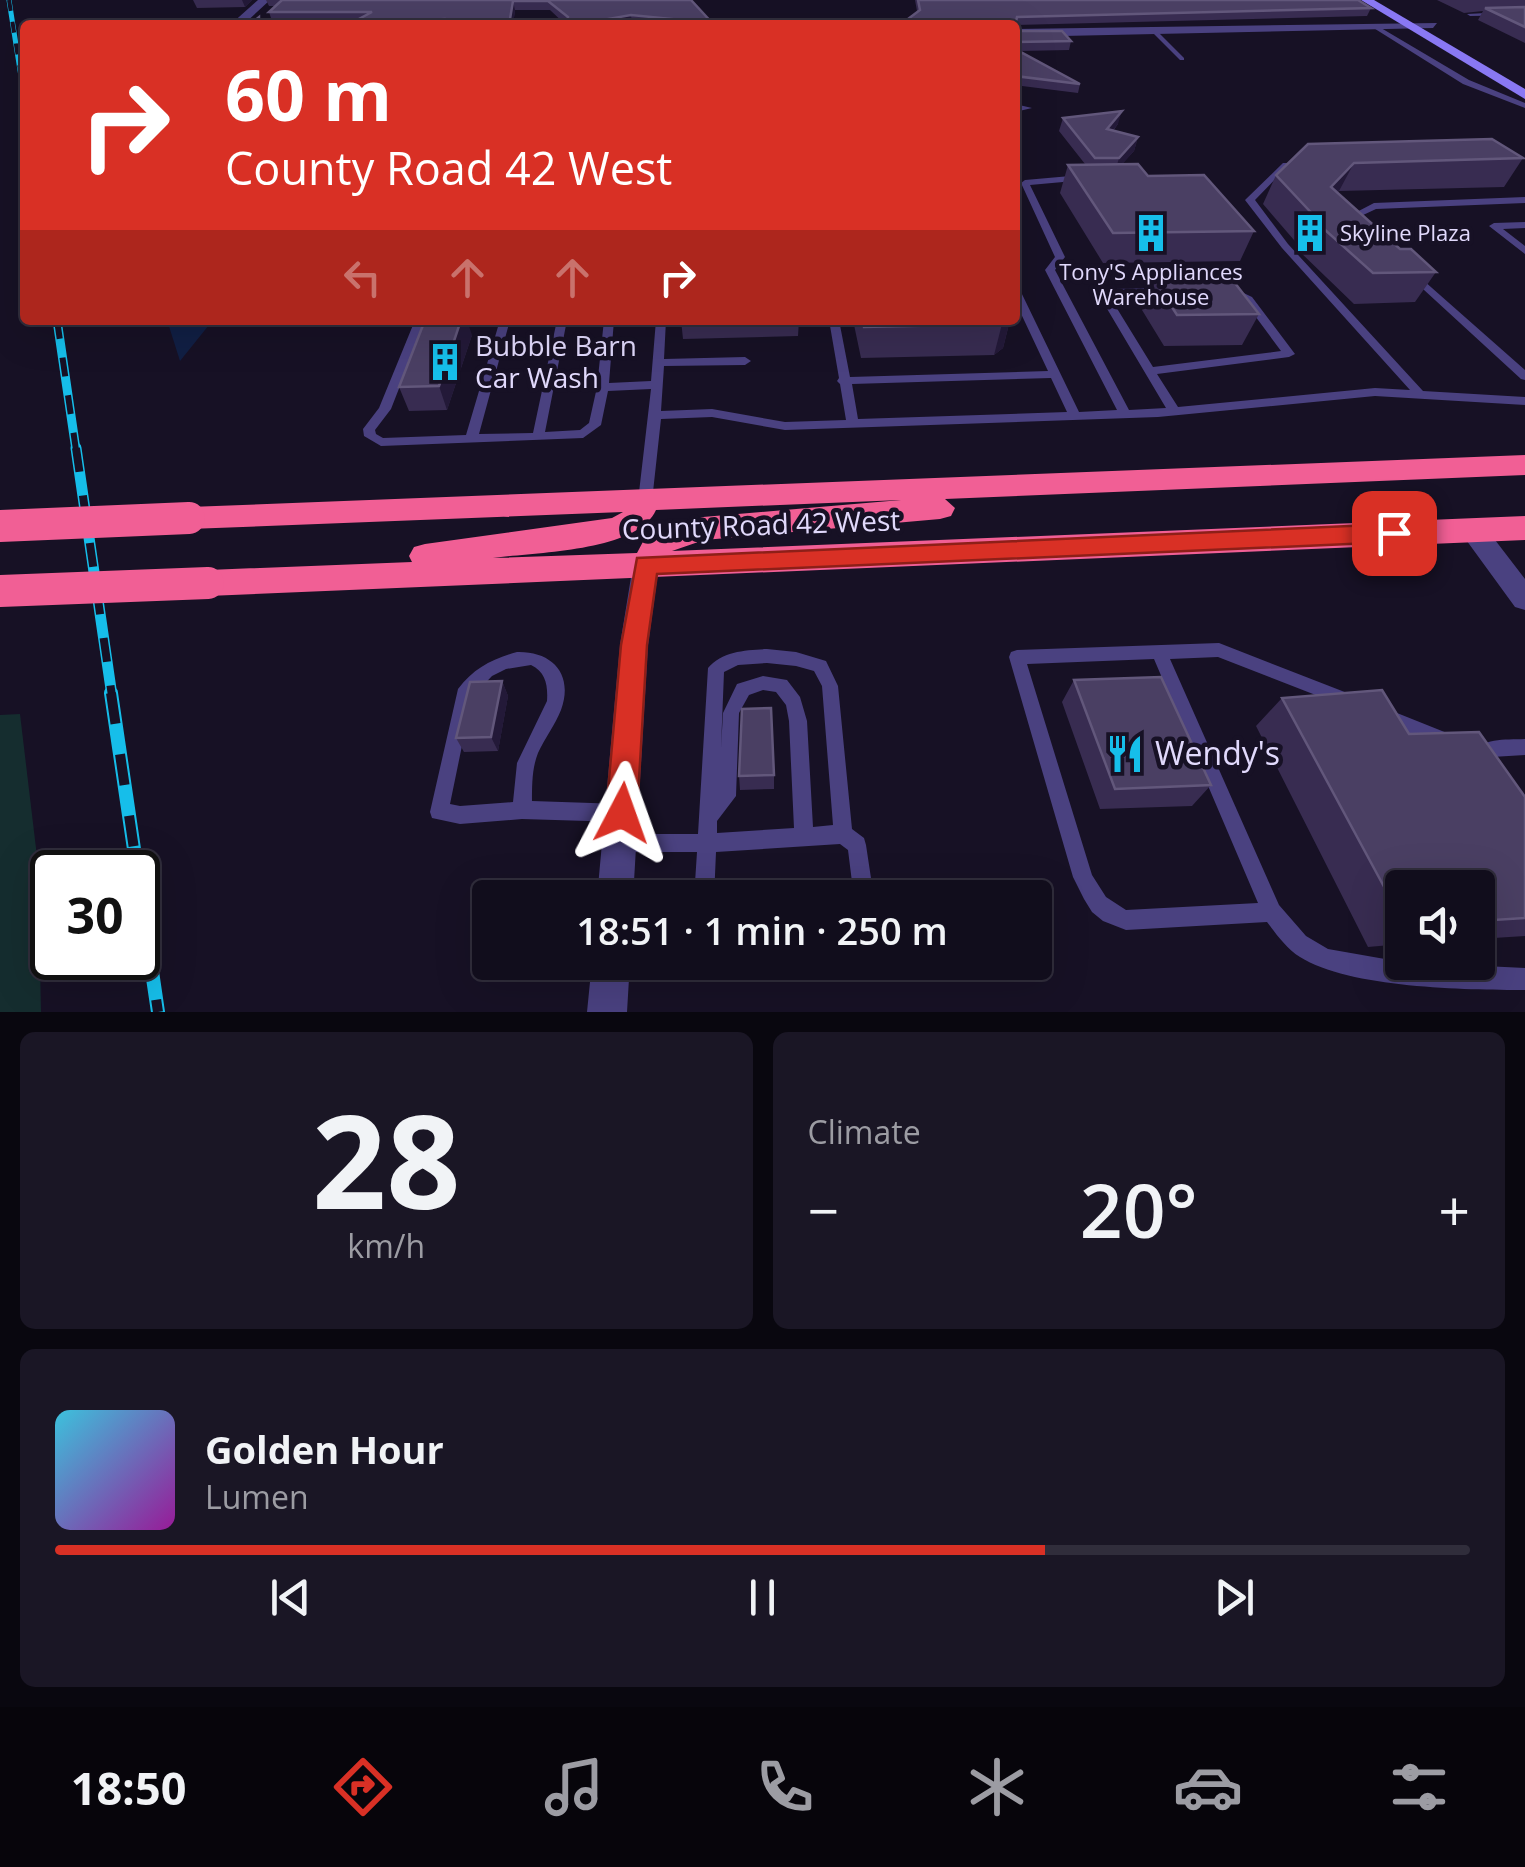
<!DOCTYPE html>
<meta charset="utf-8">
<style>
body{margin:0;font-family:"Open Sans",sans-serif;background:#1a1625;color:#f1f3f6;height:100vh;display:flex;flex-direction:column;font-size:38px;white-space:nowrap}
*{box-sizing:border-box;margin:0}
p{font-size:32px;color:#9c9ca3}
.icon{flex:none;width:55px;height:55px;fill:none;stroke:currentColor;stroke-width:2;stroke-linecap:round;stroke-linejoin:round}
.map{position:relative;height:1012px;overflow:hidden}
.sheet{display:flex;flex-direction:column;gap:20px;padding:20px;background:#09070f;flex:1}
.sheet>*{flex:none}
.guide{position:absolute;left:20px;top:20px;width:1000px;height:305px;border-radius:10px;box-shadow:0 10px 40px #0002,0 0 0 2px #302d3b;background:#d93025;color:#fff;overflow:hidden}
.tools{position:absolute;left:1385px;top:870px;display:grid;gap:20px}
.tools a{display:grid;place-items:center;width:110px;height:110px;border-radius:10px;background:#110d1c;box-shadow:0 10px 40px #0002,0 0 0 2px #302d3b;font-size:50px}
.speed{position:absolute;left:30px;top:850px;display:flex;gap:20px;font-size:50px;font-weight:700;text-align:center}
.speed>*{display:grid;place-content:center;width:130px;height:130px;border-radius:50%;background:#110d1c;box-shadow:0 10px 40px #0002,0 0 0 2px #302d3b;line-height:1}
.speed .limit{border:5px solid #111;border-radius:15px;background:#fff;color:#111}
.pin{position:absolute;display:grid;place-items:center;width:85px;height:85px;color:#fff;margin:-42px;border-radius:20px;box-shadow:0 5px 15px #0006}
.me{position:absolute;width:110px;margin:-55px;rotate:4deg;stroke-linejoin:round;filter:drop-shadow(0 0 8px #0008)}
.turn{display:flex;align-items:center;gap:35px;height:210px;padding:0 40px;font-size:45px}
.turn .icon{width:130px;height:130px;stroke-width:2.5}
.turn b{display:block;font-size:70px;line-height:85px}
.lanes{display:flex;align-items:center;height:95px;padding:0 40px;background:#0003;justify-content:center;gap:50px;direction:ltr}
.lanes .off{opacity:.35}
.big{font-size:75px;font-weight:600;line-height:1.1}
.sheet .widget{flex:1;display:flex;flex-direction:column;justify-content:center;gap:15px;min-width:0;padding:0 35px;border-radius:15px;background:#1a1625}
.sheet .dial{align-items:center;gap:0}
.dial b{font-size:130px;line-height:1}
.song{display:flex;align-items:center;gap:30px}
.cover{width:120px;height:120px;border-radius:15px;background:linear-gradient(135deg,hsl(190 70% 55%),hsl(300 70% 35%))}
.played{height:10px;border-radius:5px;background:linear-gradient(90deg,#d93025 70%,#302d3b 70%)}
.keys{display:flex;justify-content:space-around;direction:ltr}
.heat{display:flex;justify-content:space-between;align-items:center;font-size:55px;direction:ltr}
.sheet .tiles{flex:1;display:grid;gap:20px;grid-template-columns:1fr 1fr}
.widget:last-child{grid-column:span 2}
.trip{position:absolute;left:472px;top:880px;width:580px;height:100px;border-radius:10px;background:#110d1c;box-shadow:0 10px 40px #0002,0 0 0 2px #302d3b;font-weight:600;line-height:100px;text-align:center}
.menu{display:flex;height:160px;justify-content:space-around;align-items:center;background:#07050b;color:#9c9ca3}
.menu .icon{width:70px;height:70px}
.menu .current{color:#d93025}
.menu b{font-size:45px;color:#f1f3f6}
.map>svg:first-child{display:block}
.green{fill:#152d2f}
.water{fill:#111f44}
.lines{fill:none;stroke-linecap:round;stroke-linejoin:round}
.lane{fill:#4a4180;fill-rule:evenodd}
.street{fill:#4a4180;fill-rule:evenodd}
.secondary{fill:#8978f3;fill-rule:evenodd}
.highway{fill:#f15f95;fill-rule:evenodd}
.rail-far3-casing{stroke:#16beea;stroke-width:5}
.rail-far2-casing{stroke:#16beea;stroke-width:9}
.rail-far1-casing{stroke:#16beea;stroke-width:11}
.rail-casing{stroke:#16beea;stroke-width:14}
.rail-far3{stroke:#171125;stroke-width:4;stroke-dasharray:11;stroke-linecap:butt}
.rail-far2{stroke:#171125;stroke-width:6;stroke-dasharray:19;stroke-linecap:butt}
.rail-far1{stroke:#171125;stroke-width:8;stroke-dasharray:24;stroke-linecap:butt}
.rail{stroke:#171125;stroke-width:10;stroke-dasharray:31;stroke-linecap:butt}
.highway-bridge{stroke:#f15f95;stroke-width:32}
.wall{fill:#382c51}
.shaded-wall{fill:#231938}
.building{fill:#4a3f63;stroke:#62577b;stroke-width:2.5}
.route{fill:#d93025;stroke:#8d1f18;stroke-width:2.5}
.labels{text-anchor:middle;stroke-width:9;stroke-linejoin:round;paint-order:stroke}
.far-poi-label{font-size:22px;fill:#e1d9fc;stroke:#171125;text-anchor:start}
.poi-label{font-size:28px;fill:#e1d9fc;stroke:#171125;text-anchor:start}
.street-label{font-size:28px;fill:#e1d9fc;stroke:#171125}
.near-poi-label{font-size:32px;fill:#e1d9fc;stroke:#171125;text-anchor:start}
</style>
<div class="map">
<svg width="1525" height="1012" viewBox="0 0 1525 1012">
<rect width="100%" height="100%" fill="#171125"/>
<path class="green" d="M20 714 38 865 41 1012H0V715Z"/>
<path class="water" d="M167 320H213L180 361Z"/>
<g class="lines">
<path class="lane" d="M1525 11V15L1470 16 1467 14Z
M1372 25H1376L1469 80 1525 103V108L1463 84 1372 27Z
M1152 30H1156L1184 58V60H1180L1152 32Z
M1283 163H1304L1308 166 1304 169H1285L1255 200 1288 244 1423 391 1525 397V405L1375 396 1158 417 785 430 712 417 661 419 652 501 645 506 638 501 651 389 608 391 601 425 583 438 381 446 364 436 363 429 379 408 413 325 418 320H431L423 327 391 409 375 430 376 434 383 438 466 435 500 320H510L479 434 533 433 557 320H567L545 432 580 430 589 423 597 387 604 320H614L609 383 651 381 656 320H666L664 359 745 357 751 361 745 365 664 366 661 411 712 409 785 422 846 420 840 384 837 381 839 378 829 320H839L850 377 1048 371 1015 301V287L1020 290 1079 412 1117 410 1045 270 1055 257 1021 183 1025 180 1082 175 1085 176V180L1030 185 1065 257 1055 270 1129 410 1166 408 1103 302 1108 290 1112 289 1167 288 1172 291 1167 294 1116 295 1113 302 1153 367 1281 351 1244 301 1229 293 1228 291 1233 288 1252 297 1295 354 1289 357 1157 374 1178 407 1375 388 1410 390 1282 248 1245 200ZM1051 378 1067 412 858 419 852 384Z
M1525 197V203L1376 209 1361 216 1367 227 1362 230 1359 229 1351 215 1374 203Z
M1525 222V228L1503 229 1525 246V254L1489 226 1494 223Z
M1415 273 1525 370V380L1521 379 1411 278 1410 276Z
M1219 643 1355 696 1357 701 1355 706 1349 708 1218 657 1170 659 1279 905 1306 936 1328 949 1402 962 1525 968V990C1466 990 1349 988 1300 957 1286 948 1277 935 1267 922L1126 930 1103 921 1092 912 1084 899 1073 877 1009 657 1011 652 1017 650ZM1154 659 1258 903 1126 910 1106 897 1092 875 1027 664Z
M767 649 796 652 826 661 838 686 852 829 864 838 866 845 874 898H854L848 850 840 844 716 852 714 898H694L697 852H619L612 850 610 843 612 836 619 834H698L708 668C722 651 746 650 767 649ZM767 663 796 666 814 671 822 686 833 825 813 827 807 721 800 697 787 680 763 676 737 684 723 713 721 748 724 672 738 665ZM763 690 776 692 786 705 789 721 794 828 717 833V821L736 796 739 713 749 695Z
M517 652C552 651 574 674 561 710 555 725 545 738 538 753 532 768 532 785 532 801L621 804 628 807 630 813 628 819 621 822 522 819 460 824 432 818 430 812 458 689C474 668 492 659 517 652ZM531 665C546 672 548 686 547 701L517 763 513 802 460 806 450 804 472 697 492 676 506 669Z
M1387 709 1447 733 1450 739 1447 745 1441 747 1381 722 1378 717 1381 712Z
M1525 739V755L1492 757 1479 764 1473 762 1470 756C1482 737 1504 740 1525 739Z
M722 962H851L848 969 841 972 751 981 725 969Z"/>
<path class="street" d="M258 0H270L243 25H230Z
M1437 23 1433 28 1015 37V29Z
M1015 104 1032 108 1015 112Z
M1473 520 1482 523 1525 579V610L1515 607 1464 537 1460 530 1464 523Z
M646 555 655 558 659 565 648 645 633 898H597L620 645 633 565 637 558Z
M592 962H630L627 1012H587Z"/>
<path class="secondary" d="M1361 0H1374L1525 89V99Z"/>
<path class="highway" d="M1525 455V475L945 499 955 508 951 516 940 519 704 540 672 551 1525 516V540L208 596 196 592 192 583 196 574 208 570 412 562 409 556 414 547 425 544 612 518 623 512 189 529 178 526 174 518 178 510 189 507ZM901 500 703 517 646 536 637 553 493 558C536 552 637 552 656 510Z"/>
<g class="rail-far3-casing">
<path id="rail-far3" d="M9 0 25 102"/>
</g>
<g class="rail-far2-casing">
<path id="rail-far2" d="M57 320 76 450"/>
</g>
<g class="rail-far1-casing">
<path id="rail-far1" d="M76 448 112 696"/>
</g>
<g class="rail-casing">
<path id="rail" d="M111 693 158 1012"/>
</g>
<use href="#rail-far3" class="rail-far3"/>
<use href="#rail-far2" class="rail-far2"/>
<use href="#rail-far1" class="rail-far1"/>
<use href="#rail" class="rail"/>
<path class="highway-bridge" d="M0 526 189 518
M0 591 208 583"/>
</g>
<path class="wall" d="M193 0H252L245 7 197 8Z
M266 0H691L714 25H566L550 10H515L513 25H358L357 22 272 21 269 12 275 6H269Z
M915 0H1358L1371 8 1367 16 1015 25 917 11Z
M1437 0H1525V43L1478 20 1483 11 1464 13Z
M1015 31 1071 41 1069 50 1020 51 1080 84 1078 93 1015 85Z
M1063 118 1118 124 1113 131 1138 137 1134 151 1122 164 1254 231 1240 261 1103 263 1060 193 1068 165 1085 164 1059 131Z
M1308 144 1523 158 1504 187 1339 191 1337 193 1400 249 1436 272 1415 302 1354 304 1298 250 1300 247 1263 204 1276 175Z
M1154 279 1259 314 1242 345 1164 346 1142 310Z
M681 320H799L798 336 683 339Z
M853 320H1010L1003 348 994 355 861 358Z
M472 335 447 410 409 411 399 387Z
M1074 680 1211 785 1192 806 1100 809 1062 702Z
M502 681 508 696 498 751 464 752 456 738Z
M1282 698 1409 734 1525 797V936L1478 939V888H1402V944L1368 947 1256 726Z
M774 775V789L740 790 739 776Z"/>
<path class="shaded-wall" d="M242 0H252L245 7Z
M513 1 515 10 513 25H509Z
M631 15 632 24 584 25 585 23Z
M445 19 446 25H409L411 21Z
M1122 111 1118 124 1102 143 1107 129Z
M1138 137 1134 151 1115 172 1119 158Z
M1354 163 1339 191 1316 216 1331 187Z
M461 320H467L472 335 447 410 439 386Z
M1007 320H1010L1003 348 994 355 1002 324Z
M502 681 508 696 498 751 491 737Z"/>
<path class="building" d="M282 0H691L714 25H669L672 19 631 15 585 23 584 25H566L568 17 548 1H513L509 25H477L445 19 411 21 409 25H400L357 20 372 12H269Z
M918 0H1358L1371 8 1017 17 1015 26 900 25 920 10Z
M1525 7V27L1485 8Z
M259 17V25H249Z
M1015 31H1062L1071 41 1015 42Z
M1015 49 1080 84 1015 76Z
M1122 111 1107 129 1138 137 1119 158H1095L1063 118Z
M1492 139 1523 158 1354 163 1331 187 1400 249H1411L1436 272 1373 273 1314 220H1318L1276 175 1308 144Z
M1138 164 1148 176 1204 175 1254 231 1113 233 1068 165Z
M1231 278 1259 314 1177 315 1154 279Z
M425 320H461L439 386 399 387Z
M863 320H1007L1002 324 864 327Z
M1161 677 1211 785 1115 789 1074 680Z
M502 681 491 737 456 738 470 682Z
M1382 690 1409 734 1479 732 1525 797V918L1478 921V888H1402V920L1282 698Z
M771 708 774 775 739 776 742 709Z"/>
<path class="route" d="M1394 524 1406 533 1394 542 657 574 647 645 637 813 633 823 622 828 611 823 606 813 621 645 637 558Z"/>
<defs>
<g id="building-bare" transform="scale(3)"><path d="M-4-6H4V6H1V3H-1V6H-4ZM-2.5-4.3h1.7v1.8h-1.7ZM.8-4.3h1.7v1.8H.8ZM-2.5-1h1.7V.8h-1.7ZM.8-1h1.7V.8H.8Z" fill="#16beea" stroke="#171125" stroke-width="2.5" paint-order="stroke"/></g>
<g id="restaurant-bare" transform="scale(3)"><path d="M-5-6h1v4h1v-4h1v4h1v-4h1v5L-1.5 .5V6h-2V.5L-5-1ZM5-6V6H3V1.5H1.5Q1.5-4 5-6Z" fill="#16beea" stroke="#171125" stroke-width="2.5" paint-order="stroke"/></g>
</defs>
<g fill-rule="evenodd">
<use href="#building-bare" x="1151" y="233"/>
<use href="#building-bare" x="1310" y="233"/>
<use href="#building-bare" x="445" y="362"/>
<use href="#restaurant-bare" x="1125" y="754"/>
</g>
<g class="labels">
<g class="far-poi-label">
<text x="1340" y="241">Skyline Plaza</text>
<text x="1151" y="280" text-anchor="middle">Tony'S Appliances<tspan x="1151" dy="25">Warehouse</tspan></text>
</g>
<g class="poi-label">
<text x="475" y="356">Bubble Barn<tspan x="475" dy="32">Car Wash</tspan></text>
</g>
<g class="street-label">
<text transform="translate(761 525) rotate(-2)" y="10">County Road 42 West</text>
</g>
<g class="near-poi-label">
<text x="1155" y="765">Wendy's</text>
</g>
</g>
</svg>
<div class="tools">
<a><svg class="icon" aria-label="sound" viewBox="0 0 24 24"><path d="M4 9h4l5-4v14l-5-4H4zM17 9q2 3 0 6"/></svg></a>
</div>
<div class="speed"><div class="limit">30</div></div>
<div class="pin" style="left:1394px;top:533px;background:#d93025"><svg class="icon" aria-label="arrive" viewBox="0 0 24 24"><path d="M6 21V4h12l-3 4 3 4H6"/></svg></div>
<svg class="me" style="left:622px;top:813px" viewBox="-20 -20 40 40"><path d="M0-17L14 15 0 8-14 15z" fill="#d93025" stroke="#fff" stroke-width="4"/></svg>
<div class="trip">18:51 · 1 min · 250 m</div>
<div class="guide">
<div class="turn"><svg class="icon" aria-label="right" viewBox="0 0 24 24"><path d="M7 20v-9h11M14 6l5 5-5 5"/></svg><div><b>60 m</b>County Road 42 West</div></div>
<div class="lanes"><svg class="icon off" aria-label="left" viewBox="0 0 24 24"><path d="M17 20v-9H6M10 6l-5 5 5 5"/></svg><svg class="icon off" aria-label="ahead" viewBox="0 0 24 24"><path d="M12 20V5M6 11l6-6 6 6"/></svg><svg class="icon off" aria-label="ahead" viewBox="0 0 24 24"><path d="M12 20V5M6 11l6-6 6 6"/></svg><svg class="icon" aria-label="right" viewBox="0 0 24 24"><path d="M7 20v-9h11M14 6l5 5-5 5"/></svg></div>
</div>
</div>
<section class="sheet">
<div class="tiles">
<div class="widget dial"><b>28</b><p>km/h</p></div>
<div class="widget"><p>Climate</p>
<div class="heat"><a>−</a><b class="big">20°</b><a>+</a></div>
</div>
<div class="widget">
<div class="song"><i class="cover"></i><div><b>Golden Hour</b><p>Lumen</p></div></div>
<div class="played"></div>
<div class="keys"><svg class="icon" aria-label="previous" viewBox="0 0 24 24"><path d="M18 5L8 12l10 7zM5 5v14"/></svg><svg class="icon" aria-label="pause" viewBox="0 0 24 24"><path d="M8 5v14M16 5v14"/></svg><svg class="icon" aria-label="next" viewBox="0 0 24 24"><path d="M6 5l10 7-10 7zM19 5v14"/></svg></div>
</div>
</div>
</section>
<nav class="menu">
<b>18:50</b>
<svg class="icon current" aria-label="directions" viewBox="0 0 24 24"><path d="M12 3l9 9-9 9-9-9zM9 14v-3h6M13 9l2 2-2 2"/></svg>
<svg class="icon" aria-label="music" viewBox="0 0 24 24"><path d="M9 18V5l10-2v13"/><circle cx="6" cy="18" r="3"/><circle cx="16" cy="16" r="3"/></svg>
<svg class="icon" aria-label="phone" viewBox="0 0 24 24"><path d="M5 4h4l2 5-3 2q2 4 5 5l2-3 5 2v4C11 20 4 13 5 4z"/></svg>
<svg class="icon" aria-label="climate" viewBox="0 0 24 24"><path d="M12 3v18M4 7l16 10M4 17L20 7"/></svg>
<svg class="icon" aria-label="car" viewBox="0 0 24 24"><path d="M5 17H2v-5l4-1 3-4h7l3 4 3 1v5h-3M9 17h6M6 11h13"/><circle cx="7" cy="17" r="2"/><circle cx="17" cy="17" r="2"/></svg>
<svg class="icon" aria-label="filters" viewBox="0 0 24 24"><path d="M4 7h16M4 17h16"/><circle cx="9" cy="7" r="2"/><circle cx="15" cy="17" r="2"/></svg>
</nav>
